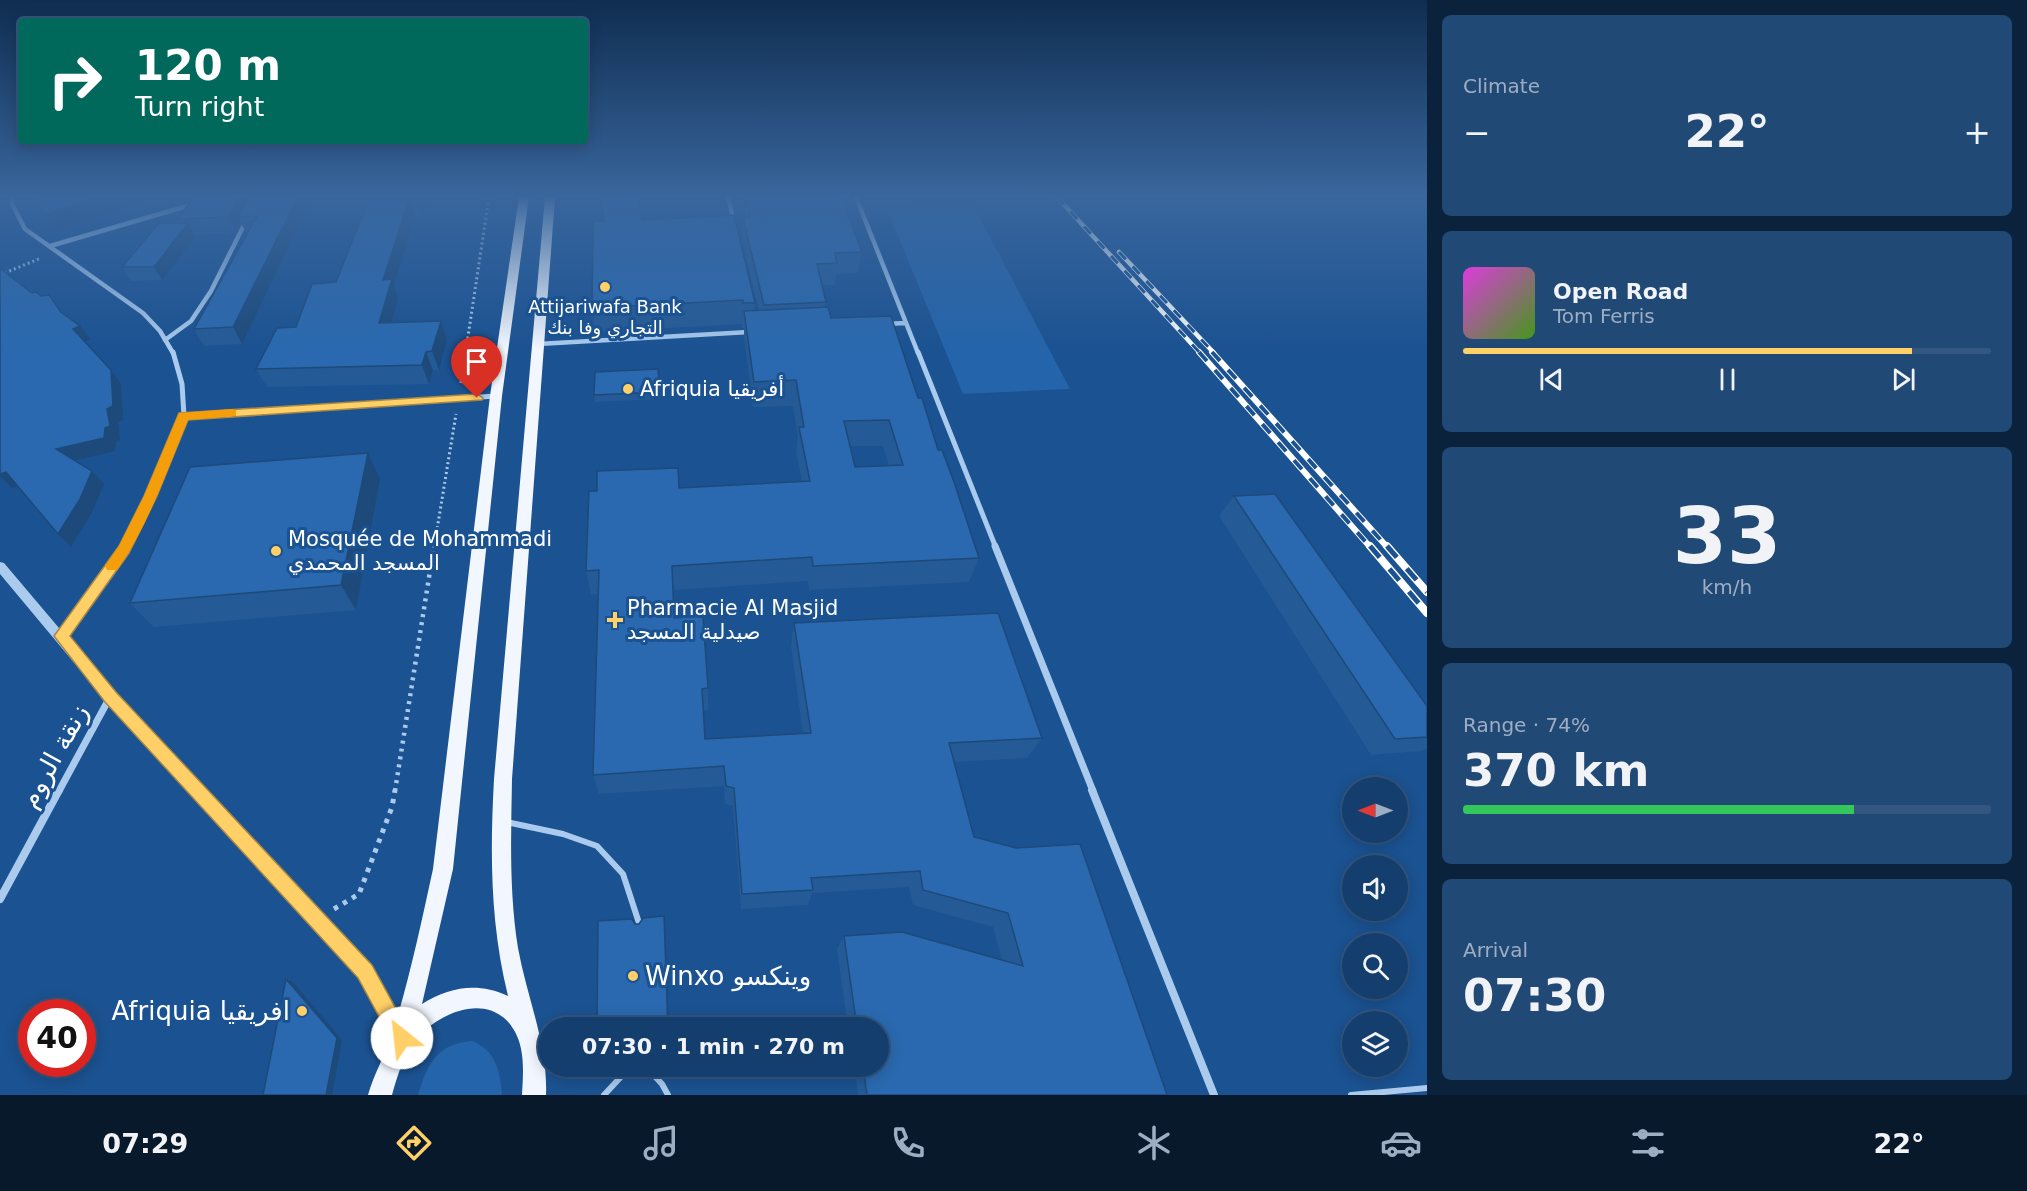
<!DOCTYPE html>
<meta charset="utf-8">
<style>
body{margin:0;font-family:"DejaVu Sans",Cairo,sans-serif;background:#214975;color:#f1f3f6;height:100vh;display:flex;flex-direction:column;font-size:22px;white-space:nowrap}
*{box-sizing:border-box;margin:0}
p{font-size:20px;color:#9daec2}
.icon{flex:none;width:33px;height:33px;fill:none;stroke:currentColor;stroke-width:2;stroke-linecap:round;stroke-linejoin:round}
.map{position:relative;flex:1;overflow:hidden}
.drawer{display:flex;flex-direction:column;gap:15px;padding:15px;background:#0b223c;width:600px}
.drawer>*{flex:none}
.banner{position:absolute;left:18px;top:18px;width:570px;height:126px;border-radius:6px;box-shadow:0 3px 15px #0003,0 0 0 2px #335780;background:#00695c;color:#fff;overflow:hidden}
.needle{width:39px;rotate:270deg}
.tools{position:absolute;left:1342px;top:777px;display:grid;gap:12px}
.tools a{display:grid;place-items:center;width:66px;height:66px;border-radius:50%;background:#143e6d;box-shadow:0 3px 15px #0003,0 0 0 2px #335780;font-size:30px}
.speed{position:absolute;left:18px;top:999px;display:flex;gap:12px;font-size:30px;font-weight:700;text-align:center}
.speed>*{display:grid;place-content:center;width:78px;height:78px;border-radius:50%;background:#143e6d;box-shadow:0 3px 15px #0003,0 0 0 2px #335780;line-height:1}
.speed .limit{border:9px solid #d22;background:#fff;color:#111}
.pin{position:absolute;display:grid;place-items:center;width:51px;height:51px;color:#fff;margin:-62px -26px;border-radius:50% 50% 50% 0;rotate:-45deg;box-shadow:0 0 6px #0007}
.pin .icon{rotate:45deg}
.me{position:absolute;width:66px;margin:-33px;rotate:331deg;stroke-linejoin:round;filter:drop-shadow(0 0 4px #0008)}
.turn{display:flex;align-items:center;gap:21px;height:126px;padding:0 18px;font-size:27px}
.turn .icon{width:78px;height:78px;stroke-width:2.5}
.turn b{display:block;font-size:42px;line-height:51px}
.big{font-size:45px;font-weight:700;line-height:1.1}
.drawer .widget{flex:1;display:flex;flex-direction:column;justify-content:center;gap:9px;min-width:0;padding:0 21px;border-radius:9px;background:#214975}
.drawer .dial{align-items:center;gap:0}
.dial b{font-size:78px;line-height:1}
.song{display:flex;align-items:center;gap:18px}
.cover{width:72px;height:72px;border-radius:9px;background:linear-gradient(135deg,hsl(300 70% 55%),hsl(100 70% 35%))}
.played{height:6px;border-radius:3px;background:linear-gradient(90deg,#ffcf68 85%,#335780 85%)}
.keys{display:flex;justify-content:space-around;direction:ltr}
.heat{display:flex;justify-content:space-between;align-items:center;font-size:33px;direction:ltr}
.charge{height:9px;border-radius:4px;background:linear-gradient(90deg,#34c759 74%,#335780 0)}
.trip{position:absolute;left:538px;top:1017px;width:351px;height:60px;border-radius:30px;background:#143e6d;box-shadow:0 3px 15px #0003,0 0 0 2px #335780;font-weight:700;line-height:60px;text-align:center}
.menu{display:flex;height:96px;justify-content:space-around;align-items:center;background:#08192c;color:#9daec2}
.menu .icon{width:42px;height:42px}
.menu .current{color:#ffcf68}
.menu b{font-size:27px;color:#f1f3f6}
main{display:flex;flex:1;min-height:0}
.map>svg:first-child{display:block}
.green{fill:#2464aa}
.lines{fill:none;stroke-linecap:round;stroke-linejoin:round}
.path-far2{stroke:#aacbee;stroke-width:3;stroke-dasharray:2 3;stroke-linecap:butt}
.path-far1{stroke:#aacbee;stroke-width:4.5;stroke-dasharray:3 5;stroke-linecap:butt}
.path{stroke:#aacbee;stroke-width:5;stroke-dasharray:4.5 6;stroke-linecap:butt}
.service{stroke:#aacbee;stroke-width:6}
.minor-far3{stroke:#aacbee;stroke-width:4.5}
.minor-far2{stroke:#aacbee;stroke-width:5}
.minor-far1{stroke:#aacbee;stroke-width:7}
.minor{stroke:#aacbee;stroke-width:8}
.tertiary{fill:#aacbee;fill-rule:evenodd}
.primary{fill:#f2f7ff;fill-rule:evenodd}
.rail-far2-casing{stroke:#fff;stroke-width:4.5}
.rail-far1-casing{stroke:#fff;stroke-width:6}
.rail-casing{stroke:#fff;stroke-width:8}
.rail-far2{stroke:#1b5291;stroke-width:3;stroke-dasharray:10;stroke-linecap:butt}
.rail-far1{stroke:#1b5291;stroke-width:4;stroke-dasharray:12;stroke-linecap:butt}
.rail{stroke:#1b5291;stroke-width:5;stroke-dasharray:15;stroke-linecap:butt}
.wall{fill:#245a96;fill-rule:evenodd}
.shaded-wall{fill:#1d4a7a}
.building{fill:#2a69af;stroke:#1d4a7a;stroke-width:1.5;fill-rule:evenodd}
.route{fill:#ffcf68;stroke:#a68744;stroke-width:1.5}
.slow{fill:#f59e0b}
.poi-dot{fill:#ffcf68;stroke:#1b5291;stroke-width:2}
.labels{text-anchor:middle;stroke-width:6;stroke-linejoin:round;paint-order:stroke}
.far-poi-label{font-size:18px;fill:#fff;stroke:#1b5291}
.poi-label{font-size:21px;fill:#fff;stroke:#1b5291;text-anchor:start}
.near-street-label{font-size:26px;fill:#fff;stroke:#1b5291}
.near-poi-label{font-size:26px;fill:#fff;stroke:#1b5291;text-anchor:start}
</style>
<main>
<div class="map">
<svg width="1427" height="1095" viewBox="0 0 1427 1095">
<rect width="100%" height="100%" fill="#1b5291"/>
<path class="green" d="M973 205 1070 389 963 394 887 209Z
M473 1041C496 1052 500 1070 502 1095H418C427 1065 437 1043 473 1041Z"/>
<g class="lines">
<path class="path-far2" d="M0 275 41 258
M461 383 489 197
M434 548 456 414"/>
<path class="path-far1" d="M395 791 434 546"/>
<path class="path" d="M334 909 359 894 392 807 395 790"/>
<path class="service" d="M506 822 563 834 597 846 623 874 639 923
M645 1066 662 1084 668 1095
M604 1095 631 1066
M1351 1095 1427 1088"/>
<path class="minor-far3" d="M12 197V204L25 229 143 313 160 331 173 353
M728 197 734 223
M856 197 918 353
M50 246 194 204
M885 324 906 323
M165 340 191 321 211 291 246 221
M538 344 749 332"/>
<path class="minor-far2" d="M918 352 996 548
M184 416 496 396
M125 548 150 496 184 416 182 384 173 352"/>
<path class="minor-far1" d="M995 546 1093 791
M61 636 125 546
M59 791 110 697"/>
<path class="minor" d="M1092 790 1214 1095
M0 899 59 790"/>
<path class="tertiary" d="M0 562 4 563 114 693 370 967 407 1031 409 1037 407 1043 401 1045 395 1043 360 977 106 701 0 574Z"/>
<path class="primary" d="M519 197H529L502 396 453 869 422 1004C450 987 477 982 508 996 490 923 490 853 494 779L545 197H555L512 779C511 835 509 892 518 948 527 998 548 1044 546 1095H522C523 1076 525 1054 517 1036 495 987 436 1011 413 1044 402 1060 397 1077 392 1095H368C374 1074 385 1055 392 1035 409 981 421 924 433 869L490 396Z"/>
<g class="rail-far2-casing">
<path id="rail-far2" d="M1057 197 1200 353
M1119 252 1214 353"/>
</g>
<g class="rail-far1-casing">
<path id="rail-far1" d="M1199 352 1371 548
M1212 352 1388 548"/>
</g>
<g class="rail-casing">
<path id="rail" d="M1370 546 1427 613
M1387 546 1427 592"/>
</g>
<use href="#rail-far2" class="rail-far2"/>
<use href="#rail-far1" class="rail-far1"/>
<use href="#rail" class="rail"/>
</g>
<path class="wall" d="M32 197H157L57 230Z
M193 197H309L307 201 309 205 242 344 204 346 194 329 248 232 246 233 241 223 236 233 195 235 196 237 162 280 131 281 122 267 180 223 178 219Z
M397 197H428L421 217 413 211 415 217 394 286 398 298 392 323 441 321 447 340 439 370H433L429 384 267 387 256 369 296 327 336 282 400 200Z
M743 197H843L849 218 862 252 858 273 836 274 835 285H822L826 302 825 307 831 318 918 398 979 558 969 582 809 590 808 581 674 590 675 618 708 688V710H703L705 739 803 734 791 646 794 623 1042 738 1027 758 954 762 974 837 1167 1095H858L854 1066H879V1028H848L837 949 844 936 1002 960 993 927 913 905 909 887 812 893 808 905 741 909 733 806 725 804 724 786 599 794 593 775 598 594 591 595 586 571 679 488 802 481 796 452 798 436 793 406 753 407 744 337V328H742V324L595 332 592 308 642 220 755 303 754 311H759L742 238 743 218 746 217ZM850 446H883L889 466 855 467Z
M658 369 660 399 595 402 594 395Z
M380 479 356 610 154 627 130 603Z
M1234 496 1427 706V748L1421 751 1371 755 1219 516Z"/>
<path class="shaded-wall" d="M99 197H157L57 230 46 214Z
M238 197H254L238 217 241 223 236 233 228 217Z
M298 197H309L307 201 309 205 242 344 233 327Z
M417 197H428L421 217 415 200Z
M409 199 415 217 394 286 398 298 387 341 379 323 383 280Z
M188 223 196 237 162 280 154 267Z
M441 321 447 340 439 370 432 351Z
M80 326 90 339 83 343 73 329Z
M426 352 433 370 429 384 422 365Z
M111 370 121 384 123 420 118 422 120 440 116 441 115 451 68 462 56 449 107 409Z
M368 453 380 479 356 610 341 585Z
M92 471 104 484 92 512 71 547 58 534Z
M6 472 19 486 12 488 0 476V474Z
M664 916 665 920 669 1028H668Z
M286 979 293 982 342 1040 332 1095H326Z"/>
<path class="building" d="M33 197H99L46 214Z
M193 197H238L228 217 178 219Z
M249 197H298L233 327 194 329 257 216 238 217Z
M601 197H638L642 220 734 215 755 303H743V300L592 308 593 221H604Z
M747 197H843L849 218 862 252 835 253 837 263 817 264 826 302 764 305 743 218 751 217Z
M409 199 383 280 392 279 379 323 441 321 432 351 426 352 422 365 256 369 277 328 296 327 312 284 336 282 368 201Z
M159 223H188L154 267H122Z
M0 268 32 293 36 292 41 296 49 295 61 312 80 326 73 329 111 370 113 406 107 409 110 426 105 428 104 438 56 449 92 471 80 499 58 534 6 472 0 474Z
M828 307 831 318 891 316 918 398H922L938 450H942L954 482 979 558 813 566 812 557 672 566 674 618 703 616 708 688 702 689 705 739 811 733 794 623 998 613 1042 738 949 743 974 837 1016 848 1080 844 1167 1095H867L863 1066H879V1028H857L844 936 902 932 1023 966 1008 913 923 890 920 871 811 878 813 890 742 894 734 788 726 786 724 766 593 775 599 570 586 571 589 491H597V471L678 468 679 488 810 481 799 427H804L796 380 754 382 744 311ZM889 420 903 465 855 467 844 421Z
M658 369 660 392 594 395 595 372Z
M368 453 341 585 130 603 190 467Z
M1275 494 1427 706V737L1395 739 1234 496Z
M664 916 668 1028H597L598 921 632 919 635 924H639L643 918Z
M286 979 337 1038 326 1095H263Z"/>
<linearGradient id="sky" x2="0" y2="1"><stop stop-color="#0f2d50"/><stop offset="0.56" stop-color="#39669d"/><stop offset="1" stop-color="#39669d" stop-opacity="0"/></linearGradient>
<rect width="1427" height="350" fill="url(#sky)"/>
<path class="route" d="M477 394 483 398 482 400 188 420 157 496 129 553 70 636 116 692 372 965 412 1038 409 1046 402 1049 395 1046 358 978 105 702 54 636 119 546 144 496 179 413Z"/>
<path class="slow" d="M232 409 236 410V416L188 420C167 470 149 525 117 570H107L105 566 119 546 144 496 179 413Z"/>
<g class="poi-dot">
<circle cx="605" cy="287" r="6"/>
<circle cx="628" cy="389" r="6"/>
<circle cx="276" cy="551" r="6"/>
<path d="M612 611h6v6h6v6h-6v6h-6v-6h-6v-6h6z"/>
<circle cx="633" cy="976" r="6"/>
<circle cx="302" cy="1011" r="6"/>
</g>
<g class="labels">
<g class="far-poi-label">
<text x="605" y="313">Attijariwafa Bank<tspan x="605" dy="21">التجاري وفا بنك</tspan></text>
</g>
<g class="poi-label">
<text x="640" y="396">Afriquia أفريقيا</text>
<text x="288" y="546">Mosquée de Mohammadi<tspan x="288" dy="24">المسجد المحمدي</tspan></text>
<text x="627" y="615">Pharmacie Al Masjid<tspan x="627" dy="24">صيدلية المسجد</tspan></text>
</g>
<g class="near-street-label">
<text transform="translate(54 756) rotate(-61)" y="9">زنقة الروم</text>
</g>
<g class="near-poi-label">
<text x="645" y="985">Winxo وينكسو</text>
<text x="290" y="1020" text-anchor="end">Afriquia افريقيا</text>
</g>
</g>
</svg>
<div class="tools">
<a><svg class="needle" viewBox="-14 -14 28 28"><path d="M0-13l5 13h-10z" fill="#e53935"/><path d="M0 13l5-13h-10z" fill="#9daec2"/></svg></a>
<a><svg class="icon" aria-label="sound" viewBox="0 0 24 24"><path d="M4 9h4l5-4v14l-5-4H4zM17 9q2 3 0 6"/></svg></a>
<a><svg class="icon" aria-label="search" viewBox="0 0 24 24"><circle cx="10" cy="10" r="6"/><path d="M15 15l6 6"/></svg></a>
<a><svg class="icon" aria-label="layers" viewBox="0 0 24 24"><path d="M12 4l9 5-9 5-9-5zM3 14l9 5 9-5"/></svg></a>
</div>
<div class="speed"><div class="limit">40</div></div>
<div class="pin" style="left:477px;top:398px;background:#d93025"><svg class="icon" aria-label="arrive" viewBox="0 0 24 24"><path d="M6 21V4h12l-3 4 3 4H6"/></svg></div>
<svg class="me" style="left:402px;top:1038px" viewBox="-20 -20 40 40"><circle r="19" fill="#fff"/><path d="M0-13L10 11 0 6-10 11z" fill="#ffcf68"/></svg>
<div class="trip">07:30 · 1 min · 270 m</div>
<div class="banner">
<div class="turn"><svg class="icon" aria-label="right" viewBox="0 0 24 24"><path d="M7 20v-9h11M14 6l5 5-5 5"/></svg><div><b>120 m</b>Turn right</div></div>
</div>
</div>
<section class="drawer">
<div class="widget"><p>Climate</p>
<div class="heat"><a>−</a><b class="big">22°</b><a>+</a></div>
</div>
<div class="widget">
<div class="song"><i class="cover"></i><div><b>Open Road</b><p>Tom Ferris</p></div></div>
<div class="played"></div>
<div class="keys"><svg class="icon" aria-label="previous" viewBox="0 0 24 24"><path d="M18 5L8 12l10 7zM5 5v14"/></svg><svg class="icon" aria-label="pause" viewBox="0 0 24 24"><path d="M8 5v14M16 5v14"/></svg><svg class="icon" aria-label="next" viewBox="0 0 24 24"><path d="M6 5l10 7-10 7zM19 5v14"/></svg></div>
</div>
<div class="widget dial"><b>33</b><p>km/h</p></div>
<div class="widget"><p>Range · 74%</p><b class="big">370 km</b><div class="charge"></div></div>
<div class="widget"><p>Arrival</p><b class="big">07:30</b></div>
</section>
</main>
<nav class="menu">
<b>07:29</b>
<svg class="icon current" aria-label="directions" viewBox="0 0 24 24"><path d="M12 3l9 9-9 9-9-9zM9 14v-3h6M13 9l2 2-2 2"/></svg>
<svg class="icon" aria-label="music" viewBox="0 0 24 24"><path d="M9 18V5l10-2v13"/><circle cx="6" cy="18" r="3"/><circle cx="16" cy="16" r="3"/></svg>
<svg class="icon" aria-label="phone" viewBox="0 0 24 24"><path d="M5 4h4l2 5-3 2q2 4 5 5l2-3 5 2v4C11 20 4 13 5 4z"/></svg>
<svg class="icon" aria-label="climate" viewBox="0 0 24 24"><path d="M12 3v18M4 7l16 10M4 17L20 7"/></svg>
<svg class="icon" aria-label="car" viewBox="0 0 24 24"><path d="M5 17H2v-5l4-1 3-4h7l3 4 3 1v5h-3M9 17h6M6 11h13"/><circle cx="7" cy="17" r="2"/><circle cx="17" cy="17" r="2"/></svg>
<svg class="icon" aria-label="filters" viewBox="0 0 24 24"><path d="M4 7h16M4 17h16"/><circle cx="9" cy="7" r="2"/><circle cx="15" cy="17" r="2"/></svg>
<b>22°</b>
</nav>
